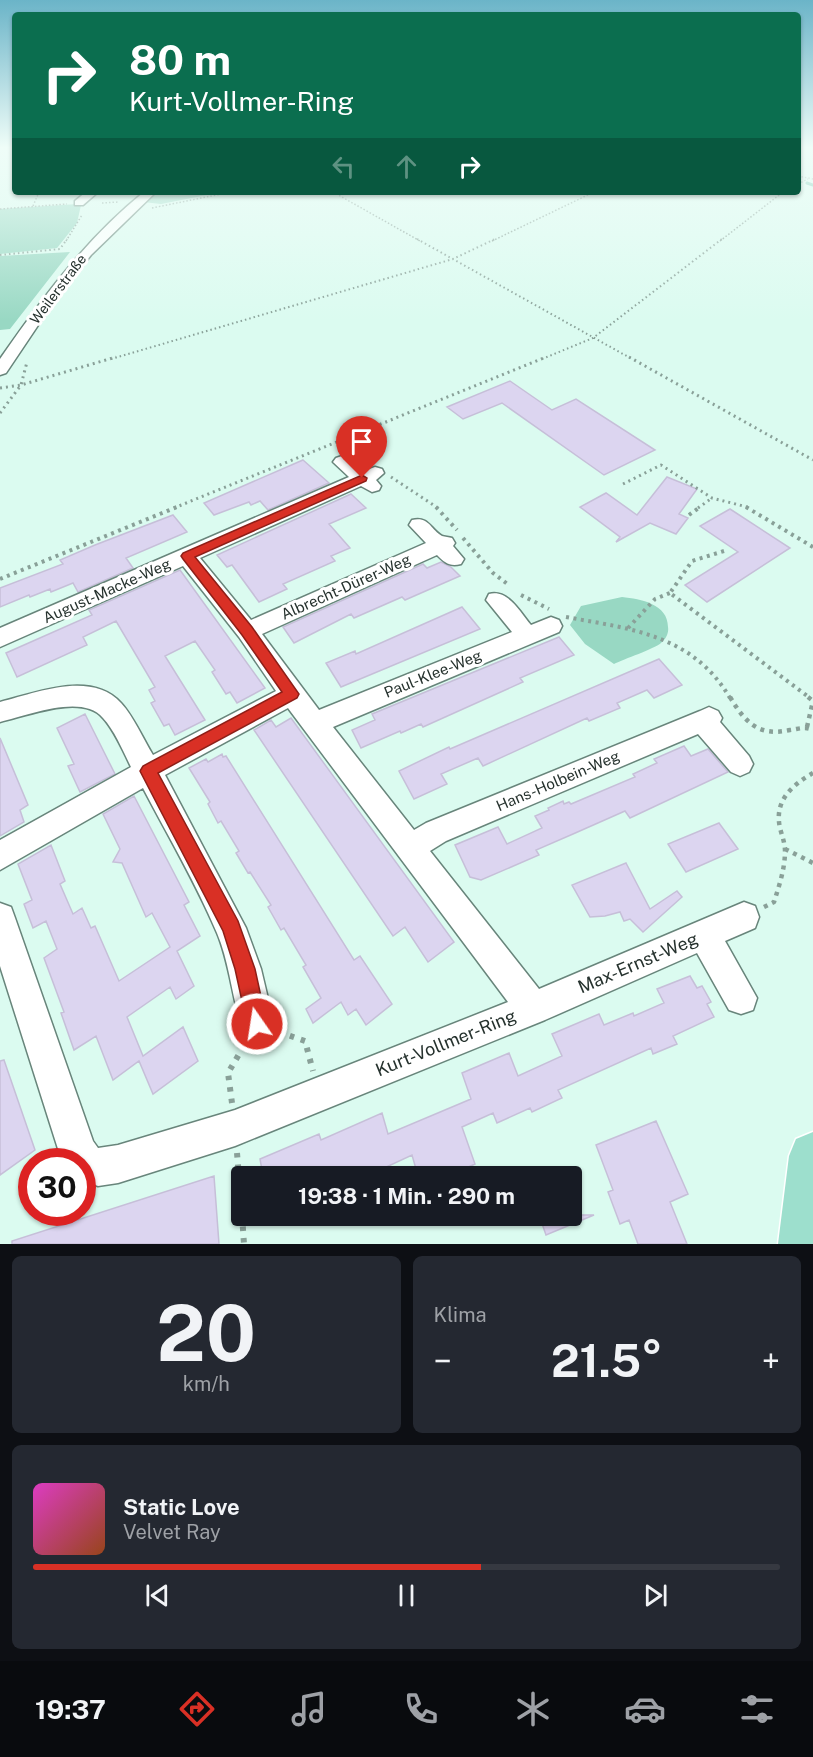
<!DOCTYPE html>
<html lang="de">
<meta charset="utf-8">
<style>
body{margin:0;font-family:"Public Sans",sans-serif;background:#242831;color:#f1f3f6;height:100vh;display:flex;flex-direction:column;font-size:22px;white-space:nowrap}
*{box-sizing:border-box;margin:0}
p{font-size:20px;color:#9ea1a6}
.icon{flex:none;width:33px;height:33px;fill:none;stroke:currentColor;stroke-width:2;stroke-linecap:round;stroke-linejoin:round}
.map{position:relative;height:1244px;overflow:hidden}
.drawer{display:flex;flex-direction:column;gap:12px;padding:12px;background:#0d0f14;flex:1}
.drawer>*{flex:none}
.hud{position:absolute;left:12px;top:12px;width:789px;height:183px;border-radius:6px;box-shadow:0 2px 4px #0004;background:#0b6e4f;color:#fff;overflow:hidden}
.speed{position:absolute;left:18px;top:1148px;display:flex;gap:12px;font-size:30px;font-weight:700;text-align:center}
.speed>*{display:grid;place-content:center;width:78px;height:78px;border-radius:50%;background:#171b24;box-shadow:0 2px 4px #0004;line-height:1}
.speed .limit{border:9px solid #d22;background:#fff;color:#111}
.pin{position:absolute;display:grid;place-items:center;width:51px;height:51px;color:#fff;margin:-62px -26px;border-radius:50% 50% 50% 0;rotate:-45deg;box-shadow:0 0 6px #0007}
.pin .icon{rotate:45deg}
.me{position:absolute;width:66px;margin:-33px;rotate:347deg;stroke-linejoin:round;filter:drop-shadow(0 0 4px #0008)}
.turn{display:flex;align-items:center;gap:21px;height:126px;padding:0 18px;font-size:27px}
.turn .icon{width:78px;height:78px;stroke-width:2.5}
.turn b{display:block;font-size:42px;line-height:51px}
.lanes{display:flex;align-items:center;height:57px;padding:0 18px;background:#0003;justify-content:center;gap:30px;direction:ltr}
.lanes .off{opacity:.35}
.big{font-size:45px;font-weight:700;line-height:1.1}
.drawer .widget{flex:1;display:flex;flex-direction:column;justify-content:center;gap:9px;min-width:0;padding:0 21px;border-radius:9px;background:#242831}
.drawer .dial{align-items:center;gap:0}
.dial b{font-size:78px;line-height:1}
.song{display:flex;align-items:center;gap:18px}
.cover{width:72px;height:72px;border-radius:9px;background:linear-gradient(135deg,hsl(310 70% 55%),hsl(20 70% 35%))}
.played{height:6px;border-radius:3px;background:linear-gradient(90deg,#d93025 60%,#363941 60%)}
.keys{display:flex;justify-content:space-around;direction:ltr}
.heat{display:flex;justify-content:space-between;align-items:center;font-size:33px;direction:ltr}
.drawer .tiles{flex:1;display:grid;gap:12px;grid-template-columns:1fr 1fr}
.widget:last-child{grid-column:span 2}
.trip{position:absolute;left:231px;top:1166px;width:351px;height:60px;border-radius:6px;background:#171b24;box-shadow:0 2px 4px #0004;font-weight:700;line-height:60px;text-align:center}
.dock{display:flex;height:96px;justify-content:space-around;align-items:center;background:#090b0e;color:#9ea1a6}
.dock .icon{width:42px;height:42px}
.dock .current{color:#d93025}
.dock b{font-size:27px;color:#f1f3f6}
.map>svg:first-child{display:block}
.green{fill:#98d8c3}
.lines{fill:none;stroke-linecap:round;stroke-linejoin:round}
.stream{stroke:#4fb499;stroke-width:3}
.building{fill:#dcd5f0;stroke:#c6bfd8;stroke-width:1.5}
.minor-casing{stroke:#68857b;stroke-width:3}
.major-casing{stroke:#fff;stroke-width:3}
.path-far5{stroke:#89a098;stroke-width:1.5;stroke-dasharray:1.5 2;stroke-linecap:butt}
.path-far4{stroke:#89a098;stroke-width:2;stroke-dasharray:1.5 3;stroke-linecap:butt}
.path-far3{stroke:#89a098;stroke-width:3;stroke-dasharray:2 4;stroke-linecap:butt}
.path-far2{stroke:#89a098;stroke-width:4;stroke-dasharray:3 4.5;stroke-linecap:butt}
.path-far1{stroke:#89a098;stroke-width:4.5;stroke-dasharray:4 5;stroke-linecap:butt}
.path{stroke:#89a098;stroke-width:6;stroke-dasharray:4.5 7;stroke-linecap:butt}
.minor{fill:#fff;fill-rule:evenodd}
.major{fill:#9ddfcd;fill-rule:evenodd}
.route{fill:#d93025;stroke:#8d1f18;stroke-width:1.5}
.labels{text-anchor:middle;stroke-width:6;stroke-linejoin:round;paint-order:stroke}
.far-street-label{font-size:14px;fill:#26322e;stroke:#fff}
.street-label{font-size:15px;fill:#26322e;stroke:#fff}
.near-street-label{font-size:18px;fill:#26322e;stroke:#fff}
</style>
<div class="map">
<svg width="813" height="1244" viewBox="0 0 813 1244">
<rect width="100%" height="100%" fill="#dbfbf0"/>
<path class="green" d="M155 192H222L161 204 143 202Z
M78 204 81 205 77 223 57 248 0 254V209Z
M70 252 10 329 0 330V256Z
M622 597C641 599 668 604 668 627 669 633 666 639 661 643 654 649 624 659 614 664L585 644 570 625 581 606Z"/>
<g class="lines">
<path class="stream" d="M807 183 813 185"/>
</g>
<path class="building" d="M510 381 552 410 576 399 655 450 604 475 502 403 463 419 447 407Z
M303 460 329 483 268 510 260 501 251 505 249 502 214 515 204 503Z
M667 477 697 489 679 514 688 518 676 534 650 523 616 542 620 537 580 507 606 493 637 515Z
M351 494 366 508 329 524 350 548 331 556 335 561 283 584 287 589 259 602 232 565 227 567 217 555Z
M730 509 790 548 707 602 685 585 738 552 700 526Z
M173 515 187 532 126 558 133 568 78 592 73 583 51 592 50 589 30 597 29 595 0 607V588L63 564 60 560 95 545Z
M441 562 451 567 460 576 405 600 402 597 354 618 351 614 294 643 283 627 423 564 427 568Z
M180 570 265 688 237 703 230 692 226 694 212 672 215 670 195 641 165 656 205 720 175 735 169 724 164 726 151 703 155 701 149 690 155 687 116 621 83 637 87 645 17 677 6 653 92 615 89 610Z
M462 607 480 629 341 687 326 663 355 651 356 654Z
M559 637 574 655 520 678 523 682 423 727 421 724 401 733 400 731 361 748 352 730 375 720 372 714Z
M659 659 682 685 654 698 647 690 617 703 620 708 589 721 587 718 483 766 478 758 441 774 447 784 414 799 399 771 449 747 450 749Z
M85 714 115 774 80 792 68 766 74 764 57 728Z
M291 718 454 942 428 962 405 927 393 936 254 730 271 720 276 727Z
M0 738 28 805 20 810 24 822 0 836Z
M684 746 691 756 708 749 728 772 630 818 625 811 573 834 536 850 539 855 481 880 470 877 455 845 498 827 507 844 542 828 535 816 549 810 548 808 563 801 564 804 569 802 571 804 635 777 633 774 657 763 654 759Z
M222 754 223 757 226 756 354 960 360 956 392 1004 366 1025 356 1009 348 1015 341 1002 313 1023 306 1009 321 998 303 967 306 965 284 928 281 930 268 907 271 905 250 872 248 873 236 853 239 851 221 821 218 823 208 804 210 802 189 768 206 759 208 762Z
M134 796 189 902 184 905 200 936 177 951 194 986 176 999 170 987 127 1017 143 1056 183 1027 198 1061 153 1094 139 1061 113 1080 96 1036 74 1050 61 1013 64 1012 44 958 57 949 46 921 33 928 24 904 32 900 18 864 51 845 65 881 60 884 73 914 82 908 91 928 95 926 119 981 170 947 152 913 146 917 122 863 113 862 120 849 103 814Z
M719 823 738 849 686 872 668 844Z
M626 863 650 909 677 891 682 897 643 932 630 919 624 921 620 912 605 916 590 917 572 885Z
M690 976 697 988 702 986 711 1002 707 1004 714 1017 673 1036 677 1044 653 1054 651 1048 558 1090 562 1098 532 1112 530 1108 497 1123 493 1113 462 1127 475 1164 449 1176H418L412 1155 367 1176 364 1170 349 1176H263L260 1159 319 1134 321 1140 382 1113 388 1134 471 1099 462 1073 509 1053 518 1076 562 1056 552 1034 599 1014 604 1025 633 1013 634 1016 664 1003 657 989Z
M4 1060 35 1150 0 1175V1061Z
M656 1121 688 1194 670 1202 687 1244H638L629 1220 620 1224 608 1192 613 1190 596 1145Z
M214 1176 219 1244H12V1241Z
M539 1215H594L546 1235Z"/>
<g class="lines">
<g class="minor-casing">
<path id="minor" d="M86 192H98L83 205H75V201Z
M144 192H156L91 255 55 300 6 373 0 375V359C43 297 86 239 144 192Z
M342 456 348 458 364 471 375 467 382 469 384 473 376 480 381 486 379 490 372 492 361 486 200 558 251 620 426 543 409 525 412 520C429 516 430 529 442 536 445 537 449 537 452 538L455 543 453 546 464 559 461 564C450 567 445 563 437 555L262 634 319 710 512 632 486 600 489 594C508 589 520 612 531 625L551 617 559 620 562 626 559 632 333 727 414 830 426 823 700 711 709 707 718 711 722 718 720 722 749 756 753 764 749 772 740 776 731 772 698 734 446 841 430 851 539 989 744 902 755 906 759 917 755 928 725 941 757 998 753 1010 741 1014 729 1010 697 953 545 1020 235 1146 118 1183 98 1186 82 1180V1161H63L59 1152 0 966V903L11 907 15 918 93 1141 98 1148 118 1145 235 1110 508 1002 288 708 165 775 246 928 261 969 274 1024 269 1036 257 1041 245 1036C232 1003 231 966 217 933 196 883 168 836 143 788L0 870V840L131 767C123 751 115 731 103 718 82 693 27 716 0 722V702C36 693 91 670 121 703 134 717 143 739 153 755L276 691 239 637 183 566 0 647V628L349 477 333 462 336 458Z"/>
</g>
<g class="major-casing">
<path id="major" d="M813 1132V1244H778L789 1156 796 1139Z"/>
</g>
<path class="path-far5" d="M798 176 813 179
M798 184 808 179
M333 192 420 241
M102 203 118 202
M33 206 39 192
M152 208 231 192
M0 209 67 204
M66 241 82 215
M492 241 594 192
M720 241 783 192"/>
<path class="path-far4" d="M417 239 632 359
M0 255 60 249 67 239
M111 359 453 259 495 239
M542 359 593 338 722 239"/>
<path class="path-far3" d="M629 357 813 460
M0 388 21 385 116 357
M0 413 21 385 27 362
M391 477 438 508
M623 484 661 465 712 498 751 508
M174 508 546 357
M698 508 712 498"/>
<path class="path-far2" d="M436 507 457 530
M746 507 813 547
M689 515 700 507
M463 538 493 573 510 586
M724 551 692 561 670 593 810 698
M0 579 177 507
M521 595 549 609
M566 617C632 629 693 635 730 698
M628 628 655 599 670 593"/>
<path class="path-far1" d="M730 697C745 722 758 737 790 730 799 729 805 726 813 730
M808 697 813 701
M807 727 813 701
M785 849 813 863
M764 907 774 902C779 886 785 869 785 851 785 843 782 836 780 828 774 801 791 786 813 773"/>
<path class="path" d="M279 1032 305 1041 313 1071
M232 1103 228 1073 245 1044
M237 1153 242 1212
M242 1215 244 1244"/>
<use href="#minor" class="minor"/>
<use href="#major" class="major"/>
</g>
<linearGradient id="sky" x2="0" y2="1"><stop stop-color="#6bb4c8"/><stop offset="0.46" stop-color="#effdf8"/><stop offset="1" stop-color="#effdf8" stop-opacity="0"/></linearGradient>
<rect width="813" height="321" fill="url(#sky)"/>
<path class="route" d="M362 475 367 478 366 481 195 557 252 627 299 694 297 698 158 773 238 921 255 969 267 1024 264 1031 257 1034 250 1031 247 1024 235 969 223 931 140 771 143 766 282 692 242 635 183 559 181 556 183 553Z"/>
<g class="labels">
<g class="far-street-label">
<text transform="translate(58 289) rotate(-53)" y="5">Weilerstraße</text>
</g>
<g class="street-label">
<text transform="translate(346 587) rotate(-24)" y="5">Albrecht-Dürer-Weg</text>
<text transform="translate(107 591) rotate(-24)" y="5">August-Macke-Weg</text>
<text transform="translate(433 674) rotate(-22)" y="5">Paul-Klee-Weg</text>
<text transform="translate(558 781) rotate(-23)" y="5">Hans-Holbein-Weg</text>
</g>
<g class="near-street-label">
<text transform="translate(638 963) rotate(-23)" y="6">Max-Ernst-Weg</text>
<text transform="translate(446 1043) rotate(-22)" y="6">Kurt-Vollmer-Ring</text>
</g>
</g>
</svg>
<div class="speed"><div class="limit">30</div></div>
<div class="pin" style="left:362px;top:478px;background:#d93025"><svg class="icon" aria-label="arrive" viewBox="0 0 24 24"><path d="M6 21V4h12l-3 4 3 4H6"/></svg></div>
<svg class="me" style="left:257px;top:1024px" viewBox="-20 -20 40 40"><circle r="17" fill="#d93025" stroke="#fff" stroke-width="3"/><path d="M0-11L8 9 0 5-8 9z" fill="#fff"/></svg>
<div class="trip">19:38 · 1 Min. · 290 m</div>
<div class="hud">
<div class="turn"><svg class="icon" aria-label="right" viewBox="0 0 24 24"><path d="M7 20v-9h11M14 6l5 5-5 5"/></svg><div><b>80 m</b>Kurt-Vollmer-Ring</div></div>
<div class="lanes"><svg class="icon off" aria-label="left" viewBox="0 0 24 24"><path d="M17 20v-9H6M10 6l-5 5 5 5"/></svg><svg class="icon off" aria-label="ahead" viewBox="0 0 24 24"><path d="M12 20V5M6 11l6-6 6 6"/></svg><svg class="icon" aria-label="right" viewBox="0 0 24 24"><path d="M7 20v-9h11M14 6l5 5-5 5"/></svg></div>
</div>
</div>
<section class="drawer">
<div class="tiles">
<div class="widget dial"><b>20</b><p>km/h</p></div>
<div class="widget"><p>Klima</p>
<div class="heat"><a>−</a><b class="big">21.5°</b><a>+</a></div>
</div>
<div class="widget">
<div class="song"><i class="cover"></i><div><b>Static Love</b><p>Velvet Ray</p></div></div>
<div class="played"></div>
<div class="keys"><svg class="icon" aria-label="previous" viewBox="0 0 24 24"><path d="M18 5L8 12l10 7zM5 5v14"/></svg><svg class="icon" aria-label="pause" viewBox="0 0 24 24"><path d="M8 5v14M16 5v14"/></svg><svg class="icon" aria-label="next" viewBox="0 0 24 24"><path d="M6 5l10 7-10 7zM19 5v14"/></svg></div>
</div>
</div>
</section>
<nav class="dock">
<b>19:37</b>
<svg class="icon current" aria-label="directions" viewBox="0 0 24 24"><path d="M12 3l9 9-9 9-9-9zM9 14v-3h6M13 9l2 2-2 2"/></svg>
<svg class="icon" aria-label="music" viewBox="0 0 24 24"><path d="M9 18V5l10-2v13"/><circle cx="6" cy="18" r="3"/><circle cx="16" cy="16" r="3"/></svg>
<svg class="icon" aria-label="phone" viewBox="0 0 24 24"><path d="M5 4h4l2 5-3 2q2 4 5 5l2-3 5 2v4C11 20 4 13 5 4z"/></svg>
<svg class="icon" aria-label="climate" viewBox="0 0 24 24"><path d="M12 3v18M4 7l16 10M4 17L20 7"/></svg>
<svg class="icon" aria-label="car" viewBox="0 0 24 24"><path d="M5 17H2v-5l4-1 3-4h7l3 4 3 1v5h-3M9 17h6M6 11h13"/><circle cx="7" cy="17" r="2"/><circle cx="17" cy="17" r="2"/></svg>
<svg class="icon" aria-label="filters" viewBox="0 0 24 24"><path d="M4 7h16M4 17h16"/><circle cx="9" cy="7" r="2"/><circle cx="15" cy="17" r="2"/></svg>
</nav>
